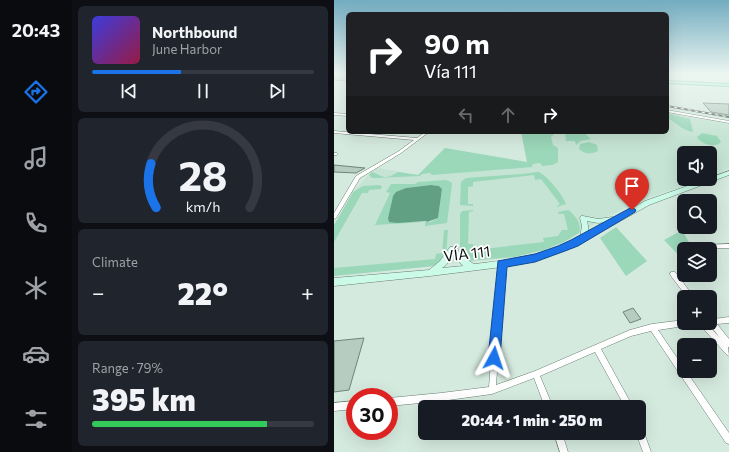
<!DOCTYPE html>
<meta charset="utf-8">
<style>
body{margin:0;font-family:Commissioner,sans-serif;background:#20242c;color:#f1f3f6;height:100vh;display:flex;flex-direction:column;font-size:15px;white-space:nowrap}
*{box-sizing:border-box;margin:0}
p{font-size:13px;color:#9ea1a6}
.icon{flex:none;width:22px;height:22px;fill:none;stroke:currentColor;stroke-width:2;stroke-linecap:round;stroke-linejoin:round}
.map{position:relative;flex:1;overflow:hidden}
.side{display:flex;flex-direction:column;gap:6px;padding:6px;background:#0d0f14;width:262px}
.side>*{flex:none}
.hud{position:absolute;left:12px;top:12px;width:323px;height:122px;border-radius:6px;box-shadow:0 4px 16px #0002;background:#202124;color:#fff;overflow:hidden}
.fabs{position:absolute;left:343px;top:146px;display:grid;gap:8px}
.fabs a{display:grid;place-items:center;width:40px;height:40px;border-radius:6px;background:#171b24;box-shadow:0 4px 16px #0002;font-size:20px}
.speed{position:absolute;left:12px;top:388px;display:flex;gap:8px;font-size:20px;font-weight:700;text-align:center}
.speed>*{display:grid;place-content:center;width:52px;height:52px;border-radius:50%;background:#171b24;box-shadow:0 4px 16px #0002;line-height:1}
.speed .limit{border:6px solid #d22;background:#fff;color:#111}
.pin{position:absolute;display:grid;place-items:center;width:34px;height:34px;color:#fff;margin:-41px -17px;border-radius:50% 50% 50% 0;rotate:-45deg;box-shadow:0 0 4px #0007}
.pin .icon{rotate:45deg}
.me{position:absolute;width:44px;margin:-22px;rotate:5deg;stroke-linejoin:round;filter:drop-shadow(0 0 3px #0008)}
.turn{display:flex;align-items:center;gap:14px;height:84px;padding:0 12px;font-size:18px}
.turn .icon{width:52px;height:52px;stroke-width:2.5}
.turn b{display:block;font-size:28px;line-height:34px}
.lanes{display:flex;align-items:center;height:38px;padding:0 12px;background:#0003;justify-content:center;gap:20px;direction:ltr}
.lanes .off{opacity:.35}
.big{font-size:30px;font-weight:800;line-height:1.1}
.side .widget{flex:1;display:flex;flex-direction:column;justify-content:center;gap:6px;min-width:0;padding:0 14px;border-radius:6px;background:#20242c}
.side .dial{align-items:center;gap:0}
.dial svg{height:104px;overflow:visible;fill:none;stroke:#363941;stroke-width:7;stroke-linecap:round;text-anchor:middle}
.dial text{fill:#f1f3f6;stroke:none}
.song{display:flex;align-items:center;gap:12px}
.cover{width:48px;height:48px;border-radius:6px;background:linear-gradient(135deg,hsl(240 70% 55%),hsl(340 70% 35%))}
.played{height:4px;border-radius:2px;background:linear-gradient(90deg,#1a73e8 40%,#363941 40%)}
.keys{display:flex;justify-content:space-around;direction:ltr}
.heat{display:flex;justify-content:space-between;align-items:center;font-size:22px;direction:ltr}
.charge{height:6px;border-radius:3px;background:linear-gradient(90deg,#34c759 79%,#363941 0)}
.trip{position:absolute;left:84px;top:400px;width:228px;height:40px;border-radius:6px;background:#171b24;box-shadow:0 4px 16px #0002;font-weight:800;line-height:40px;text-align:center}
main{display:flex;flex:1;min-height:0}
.menu{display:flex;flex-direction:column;width:72px;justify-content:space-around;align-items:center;background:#090b0e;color:#9ea1a6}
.menu .icon{width:28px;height:28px}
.menu .current{color:#1a73e8}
.menu b{font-size:18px;color:#f1f3f6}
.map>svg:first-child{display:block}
.built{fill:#c6e4d4}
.green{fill:#9bd7b9;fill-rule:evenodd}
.water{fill:#62a083}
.building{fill:#b7ccc1;stroke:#708479}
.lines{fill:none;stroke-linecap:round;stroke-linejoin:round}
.minor-casing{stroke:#697d73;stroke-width:1}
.secondary-casing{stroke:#697d73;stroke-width:1}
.primary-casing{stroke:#37a277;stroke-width:2}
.minor{fill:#fff;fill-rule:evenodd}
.secondary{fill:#cbfbe8;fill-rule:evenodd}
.primary{fill:#97f7d1;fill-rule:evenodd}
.rail-casing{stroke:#546059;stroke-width:2}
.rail{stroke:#fff;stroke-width:1;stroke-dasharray:3.5;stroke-linecap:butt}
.route{fill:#1a73e8;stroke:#114b97}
.labels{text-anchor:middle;stroke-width:3.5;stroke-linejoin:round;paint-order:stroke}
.street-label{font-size:15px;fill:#070e0a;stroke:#fff}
</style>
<main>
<nav class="menu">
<b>20:43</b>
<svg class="icon current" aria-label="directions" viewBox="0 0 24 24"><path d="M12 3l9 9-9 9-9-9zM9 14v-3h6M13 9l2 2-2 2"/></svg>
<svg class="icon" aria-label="music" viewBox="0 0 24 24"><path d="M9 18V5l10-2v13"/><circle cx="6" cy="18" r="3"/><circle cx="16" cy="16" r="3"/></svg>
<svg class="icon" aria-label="phone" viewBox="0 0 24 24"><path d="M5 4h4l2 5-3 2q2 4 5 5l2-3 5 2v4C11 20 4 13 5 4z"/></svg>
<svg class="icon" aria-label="climate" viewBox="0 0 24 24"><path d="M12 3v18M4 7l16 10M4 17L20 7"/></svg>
<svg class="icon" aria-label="car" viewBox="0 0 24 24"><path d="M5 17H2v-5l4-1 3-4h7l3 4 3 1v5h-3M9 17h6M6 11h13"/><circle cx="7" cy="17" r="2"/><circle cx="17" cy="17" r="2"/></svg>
<svg class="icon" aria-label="filters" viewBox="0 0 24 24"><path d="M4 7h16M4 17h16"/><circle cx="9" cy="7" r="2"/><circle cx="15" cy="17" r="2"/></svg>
</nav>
<section class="side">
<div class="widget">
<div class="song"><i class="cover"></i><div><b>Northbound</b><p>June Harbor</p></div></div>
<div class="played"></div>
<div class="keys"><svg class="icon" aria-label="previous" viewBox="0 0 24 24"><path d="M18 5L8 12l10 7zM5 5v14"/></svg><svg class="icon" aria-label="pause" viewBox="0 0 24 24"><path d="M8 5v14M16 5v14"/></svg><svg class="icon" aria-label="next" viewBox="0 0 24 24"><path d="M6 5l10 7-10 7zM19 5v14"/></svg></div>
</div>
<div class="widget dial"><svg viewBox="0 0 100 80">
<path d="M14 69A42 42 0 1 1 86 69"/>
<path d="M14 69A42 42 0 0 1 10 35" stroke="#1a73e8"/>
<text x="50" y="56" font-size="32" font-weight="700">28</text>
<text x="50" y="72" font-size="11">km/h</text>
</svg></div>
<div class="widget"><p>Climate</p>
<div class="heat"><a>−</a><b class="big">22°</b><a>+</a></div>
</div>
<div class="widget"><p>Range · 79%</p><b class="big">395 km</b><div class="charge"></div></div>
</section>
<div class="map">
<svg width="395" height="452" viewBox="0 0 395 452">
<rect width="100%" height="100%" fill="#d5eadf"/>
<path class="built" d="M333 113 395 124V168L376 177V153H350V179H370L311 199 271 218 230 242 210 250 180 257 0 276V225L19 192 36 173 44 168 84 175 111 148 199 166V164L206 163 208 166 219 165H221L217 137 223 134 222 132H333Z"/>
<path class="green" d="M333 113 356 119 359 132C349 131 343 123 333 118Z
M187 132 222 133 217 137 219 145 224 148V162L219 165 208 166 206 163 199 164 198 167 98 175 96 173 88 174 86 176 42 178H38L35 175 38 172C50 176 49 181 64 172L84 175 111 148 193 162Z
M231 132H249L257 139 247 141 242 145 241 141H232Z
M368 133 383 136 387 142C381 148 368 145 363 137Z
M255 142 263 145 264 151C257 155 250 154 245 149L246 144Z
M204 172C212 174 229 195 232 204L223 207V206L226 204 207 179 201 180 200 175 139 182V186L134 187V204H139V206L126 205 127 182 132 178 188 174Z
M112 180 117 182 118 184 113 223 91 226V222L41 225 56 193 52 192 57 184H81L84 182ZM97 185 105 186 108 189 104 218 97 222H57L54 218 59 196 72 188Z
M46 185 48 187 47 189 35 190 34 193H28L0 242V225L19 192 29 186Z
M139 210V211L135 212 134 244H139L140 250 210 242 209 238 224 236 228 230H234L230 214H225L224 212 234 210 236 211C242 218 248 223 245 233L230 242 210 250 180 257 135 261 126 256V214L128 211Z
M282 227 313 261 292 276 266 238Z
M110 230H114L112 255 101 266 0 276V268L101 259 102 254 108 253Z
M348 230 356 244 346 245 350 252V261L330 240Z"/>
<path class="water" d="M97 185 105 186 108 189 104 218 93 222 92 221 63 223 55 222 54 218 59 196 62 192 72 188Z"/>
<path class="building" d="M0 74H14V81L0 80Z
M369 103 395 104V115L377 112Z
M0 165 31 168 22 173 0 172Z
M299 308 307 319 296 323 289 312Z
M30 338 15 390 0 392V341Z"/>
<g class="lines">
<g class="minor-casing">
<path id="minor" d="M333 110 395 121V123L333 112Z
M0 113 14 114V116L0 115Z
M0 131 83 138 91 132H95L67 153 26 178 2 218 0 219V213L22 176 65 151 80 140 0 133Z
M0 153H3L4 154 3 155H0Z
M395 244V248L351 249 350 248 351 247 353 246Z
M166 262H170L171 264 162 385 201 371 296 330 318 324 350 320V323H358L357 325 324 330 350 368V371H352L395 433V444L392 443 317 331 297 336 267 349 299 407H291L261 352 206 376 219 407H211L200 378 158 394 107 401 55 406V398L107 393 155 387 165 264Z
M337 272H341L360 297H353L337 276 336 274Z
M376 317 379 319 395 317V323L383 324 395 339V347H394L395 356 393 355 366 325 365 323H372L386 338 376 325 374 324 373 323H376Z
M21 401V409L0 411V403Z
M305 426 308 427 317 452H309L302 433H305Z
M220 433H228L234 452H226Z"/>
</g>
<g class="secondary-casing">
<path id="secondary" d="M395 171V175L315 205 244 245 201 261 168 267 96 276 0 286V278L95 270 106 261 116 247H122L129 257 140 264C177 260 213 255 246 237L248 226 246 218 247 216H249L264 219 278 217 281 218 311 201 373 179H376V178ZM253 221 264 223 273 222 254 232V226ZM119 255 129 266 108 268 112 265Z"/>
</g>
<g class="primary-casing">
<path id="primary" d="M333 81 395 84V86L333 83Z"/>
</g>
<use href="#minor" class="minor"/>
<use href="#secondary" class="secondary"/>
<use href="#primary" class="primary"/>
<g class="rail-casing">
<path id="rail" d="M333 106 395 117"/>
</g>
<use href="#rail" class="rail"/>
</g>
<linearGradient id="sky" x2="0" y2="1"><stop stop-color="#72acc0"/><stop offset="0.54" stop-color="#ecf6f1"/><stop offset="1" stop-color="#ecf6f1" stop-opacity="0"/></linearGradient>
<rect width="395" height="137" fill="url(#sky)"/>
<path class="route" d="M298 207 302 210 301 212 244 246 231 251 201 262 173 267 166 358 165 363 160 365 156 363 154 358 164 261 201 254 224 246 237 240Z"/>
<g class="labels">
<g class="street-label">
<text transform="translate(133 254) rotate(-7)" y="5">VÍA 111</text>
</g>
</g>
</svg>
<div class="fabs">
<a><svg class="icon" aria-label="sound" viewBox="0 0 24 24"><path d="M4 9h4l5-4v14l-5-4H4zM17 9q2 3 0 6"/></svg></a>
<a><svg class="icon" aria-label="search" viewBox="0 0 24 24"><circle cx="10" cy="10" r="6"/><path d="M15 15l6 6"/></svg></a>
<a><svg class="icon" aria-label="layers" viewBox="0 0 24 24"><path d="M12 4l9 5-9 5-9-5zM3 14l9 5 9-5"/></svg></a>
<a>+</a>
<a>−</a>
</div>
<div class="speed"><div class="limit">30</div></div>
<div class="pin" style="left:298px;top:210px;background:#d93025"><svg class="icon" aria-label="arrive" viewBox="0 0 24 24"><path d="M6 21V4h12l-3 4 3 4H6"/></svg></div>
<svg class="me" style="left:160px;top:358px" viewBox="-20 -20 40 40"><path d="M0-17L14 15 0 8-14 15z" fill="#1a73e8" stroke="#fff" stroke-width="4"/></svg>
<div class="trip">20:44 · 1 min · 250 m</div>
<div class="hud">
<div class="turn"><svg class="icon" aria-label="right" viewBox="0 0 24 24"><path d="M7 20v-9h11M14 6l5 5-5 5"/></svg><div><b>90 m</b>Vía 111</div></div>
<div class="lanes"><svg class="icon off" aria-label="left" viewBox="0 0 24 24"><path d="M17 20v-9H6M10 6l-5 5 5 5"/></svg><svg class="icon off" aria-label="ahead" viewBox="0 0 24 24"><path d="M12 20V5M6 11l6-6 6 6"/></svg><svg class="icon" aria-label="right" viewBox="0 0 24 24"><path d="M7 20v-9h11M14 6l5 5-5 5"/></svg></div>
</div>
</div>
</main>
